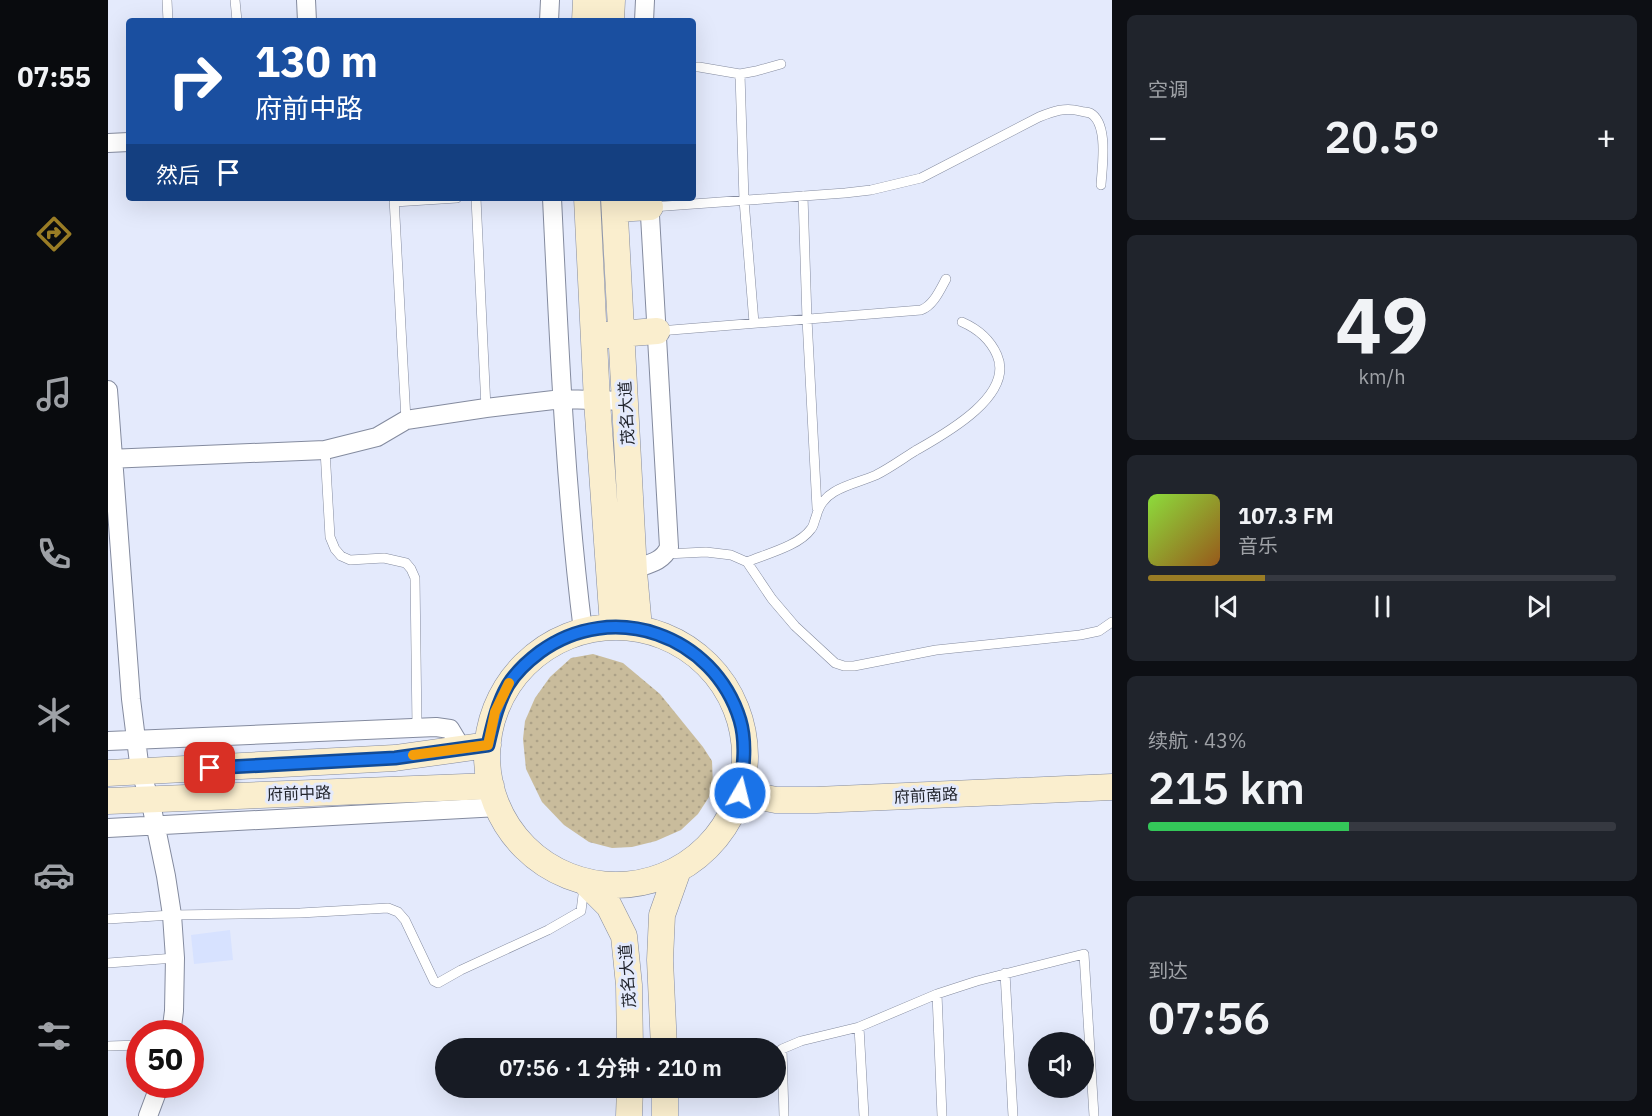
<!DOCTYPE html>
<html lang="zh">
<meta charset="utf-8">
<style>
body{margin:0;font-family:"IBM Plex Sans","Noto Sans SC",sans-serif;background:#20242c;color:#f1f3f6;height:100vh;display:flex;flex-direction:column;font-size:22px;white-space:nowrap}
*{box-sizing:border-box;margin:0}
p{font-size:20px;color:#9ea1a6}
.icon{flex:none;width:33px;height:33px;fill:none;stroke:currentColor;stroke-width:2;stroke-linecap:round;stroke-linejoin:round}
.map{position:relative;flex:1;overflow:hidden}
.side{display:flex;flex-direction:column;gap:15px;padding:15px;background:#0d0f14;width:540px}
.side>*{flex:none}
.banner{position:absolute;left:18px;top:18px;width:570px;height:183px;border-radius:6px;box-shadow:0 6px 24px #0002;background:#1a4fa0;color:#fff;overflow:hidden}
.fabs{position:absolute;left:920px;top:1032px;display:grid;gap:12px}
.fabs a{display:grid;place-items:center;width:66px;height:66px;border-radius:50%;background:#171b24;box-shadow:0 6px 24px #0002;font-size:30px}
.speed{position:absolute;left:18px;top:1020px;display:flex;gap:12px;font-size:30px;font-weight:700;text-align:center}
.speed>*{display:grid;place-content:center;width:78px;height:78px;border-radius:50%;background:#171b24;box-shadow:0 6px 24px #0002;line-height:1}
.speed .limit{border:9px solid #d22;background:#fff;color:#111}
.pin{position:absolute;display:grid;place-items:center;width:51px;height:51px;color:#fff;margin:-26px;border-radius:12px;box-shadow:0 3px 9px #0006}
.me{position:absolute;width:66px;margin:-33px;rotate:8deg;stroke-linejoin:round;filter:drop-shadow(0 0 4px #0008)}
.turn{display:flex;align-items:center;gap:21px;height:126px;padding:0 30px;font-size:27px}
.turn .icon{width:78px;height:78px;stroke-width:2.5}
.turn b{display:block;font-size:42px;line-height:51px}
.then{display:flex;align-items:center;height:57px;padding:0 30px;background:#0003;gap:12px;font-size:22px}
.big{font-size:45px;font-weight:600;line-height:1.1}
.side .widget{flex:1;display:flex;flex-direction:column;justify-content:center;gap:9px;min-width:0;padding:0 21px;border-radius:9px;background:#20242c}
.side .dial{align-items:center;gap:0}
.dial b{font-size:78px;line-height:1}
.song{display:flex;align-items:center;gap:18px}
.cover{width:72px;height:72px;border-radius:9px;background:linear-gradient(135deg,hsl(90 70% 55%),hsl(30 70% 35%))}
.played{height:6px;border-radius:3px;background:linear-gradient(90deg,#997c25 25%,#363941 25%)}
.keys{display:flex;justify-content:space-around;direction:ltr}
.heat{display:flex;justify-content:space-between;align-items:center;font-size:33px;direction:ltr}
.charge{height:9px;border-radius:4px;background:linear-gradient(90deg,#34c759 43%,#363941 0)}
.trip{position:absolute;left:327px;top:1038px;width:351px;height:60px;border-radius:30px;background:#171b24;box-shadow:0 6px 24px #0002;font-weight:600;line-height:60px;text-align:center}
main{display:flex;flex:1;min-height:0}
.tabs{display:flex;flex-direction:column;width:108px;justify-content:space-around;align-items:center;background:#090b0e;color:#9ea1a6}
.tabs .icon{width:42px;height:42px}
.tabs .current{color:#997c25}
.tabs b{font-size:27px;color:#f1f3f6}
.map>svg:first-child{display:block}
.built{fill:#d7e2ff}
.grass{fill:url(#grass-dots)}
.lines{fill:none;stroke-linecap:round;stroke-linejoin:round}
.lane-casing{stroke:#848b9f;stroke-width:10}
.street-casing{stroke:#848b9f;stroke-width:20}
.secondary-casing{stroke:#848b9f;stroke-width:27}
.lane{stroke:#fff;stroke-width:9}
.street{stroke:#fff;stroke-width:18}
.secondary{stroke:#faeece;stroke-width:26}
.route-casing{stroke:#114b97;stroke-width:15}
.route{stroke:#1a73e8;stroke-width:10}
.slow{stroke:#f59e0b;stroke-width:10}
.labels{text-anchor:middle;stroke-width:6;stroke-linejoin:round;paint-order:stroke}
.street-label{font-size:16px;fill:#22252d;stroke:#e4eafc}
</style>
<main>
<nav class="tabs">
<b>07:55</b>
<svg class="icon current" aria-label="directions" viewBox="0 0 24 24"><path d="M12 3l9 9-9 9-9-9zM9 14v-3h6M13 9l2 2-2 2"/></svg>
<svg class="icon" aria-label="music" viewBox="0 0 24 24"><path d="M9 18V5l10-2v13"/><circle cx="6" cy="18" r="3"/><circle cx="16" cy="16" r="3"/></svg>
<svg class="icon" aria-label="phone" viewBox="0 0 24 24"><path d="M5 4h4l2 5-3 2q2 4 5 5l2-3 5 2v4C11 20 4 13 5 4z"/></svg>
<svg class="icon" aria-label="climate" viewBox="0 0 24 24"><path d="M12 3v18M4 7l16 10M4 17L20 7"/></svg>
<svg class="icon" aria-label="car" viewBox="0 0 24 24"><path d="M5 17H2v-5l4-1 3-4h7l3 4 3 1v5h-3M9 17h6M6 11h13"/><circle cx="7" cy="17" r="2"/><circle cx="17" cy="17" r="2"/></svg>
<svg class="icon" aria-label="filters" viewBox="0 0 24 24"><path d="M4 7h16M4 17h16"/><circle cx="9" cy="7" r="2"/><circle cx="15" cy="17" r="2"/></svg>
</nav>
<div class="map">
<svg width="1004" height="1116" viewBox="0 0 1004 1116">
<defs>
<pattern id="grass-dots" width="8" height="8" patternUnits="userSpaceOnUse" patternTransform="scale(1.5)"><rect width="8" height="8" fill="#c9bc9c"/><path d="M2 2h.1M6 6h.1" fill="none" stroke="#aca187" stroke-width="1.8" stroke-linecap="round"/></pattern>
</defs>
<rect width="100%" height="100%" fill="#e4eafc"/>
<path class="built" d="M122 930 125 960 86 964 83 935Z"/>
<path class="grass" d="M485 654 515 663 552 694 595 747 604 761 605 785 601 797 590 814 573 830 548 841 524 847 504 848 481 842 456 825 434 802 418 769 415 739 417 721 427 698 442 677 463 658Z"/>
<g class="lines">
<g class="lane-casing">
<path id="lane" d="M59 0 60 21
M127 0 129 21
M585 67H591L632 74 648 71 673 64
M632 74 636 200 646 323
M695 196 699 319 709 508
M286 198 298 420
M368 198 378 408
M286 202 349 198
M544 207 737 193 763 190 813 178 931 117C946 111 957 107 972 111 975 112 979 112 982 113 1001 123 994 167 993 185
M551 331 813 310C825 306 832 290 838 279
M217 450 222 537 227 549 233 556 242 560 276 558 298 563 303 569 307 578 309 727
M558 554 598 552 623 555 639 562 664 599 687 626 727 663 736 666H746L828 650 972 635 991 631 1004 622
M639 562C658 554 691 546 703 529 706 526 706 521 708 517 711 505 716 498 726 492 739 484 755 481 768 475 782 468 794 459 807 451 835 435 907 396 889 355 882 339 870 329 854 322
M0 919 64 915 192 913 280 908 290 912 297 920 326 981 330 983 353 970 440 930 473 911 476 887
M0 963 67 958
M897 973 905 1116
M829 994 869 981 976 954 986 1116
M751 1027 756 1116
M0 1046 32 1045
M676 1116 674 1049 693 1041 751 1027 829 994 834 1116"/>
</g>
<g class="street-casing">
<path id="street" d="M198 0 199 21
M441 21 442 0
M536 21 537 0
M0 143 21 142
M444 198C451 342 457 487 475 631
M0 390 23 699 32 771 42 799 58 876 64 915 67 958 66 1011 63 1034
M0 459 217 450 269 437 298 420 378 408 454 399 517 401
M526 569C540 564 555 562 561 547L541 198
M0 741 328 727 342 729 354 749
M0 828 391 807
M40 1116 52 1084"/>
</g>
<g class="secondary-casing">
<path id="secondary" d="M477 21 478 0
M503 21 504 0
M479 198 489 401 505 626
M506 198 526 572 531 628
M507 209 542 207
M498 335 549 331
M379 756a129 129 0 1 1 258 0a129 129 0 1 1-258 0Z
M0 773 287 758 380 745
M632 793 668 800H708L1004 787
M0 801 383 786
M476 881 501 906 516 936 521 985 522 1048
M556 1048 552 960 554 915 570 870
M557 1088V1116
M521 1116 522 1088"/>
</g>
<use href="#lane" class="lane"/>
<use href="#street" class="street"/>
<use href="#secondary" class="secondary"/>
</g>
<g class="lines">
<g class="route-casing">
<path id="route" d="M102 768 287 758 380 745C385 724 389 704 400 685 408 672 420 661 432 652 505 599 606 635 632 720 639 744 635 769 632 793"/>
</g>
<use href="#route" class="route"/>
<path class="slow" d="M305 755 380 745 387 712 401 683"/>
</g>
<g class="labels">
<g class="street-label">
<text transform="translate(518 413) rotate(-93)" y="6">茂名大道</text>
<text transform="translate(191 793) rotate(-2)" y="6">府前中路</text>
<text transform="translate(818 795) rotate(-3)" y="6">府前南路</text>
<text transform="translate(519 976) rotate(-94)" y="6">茂名大道</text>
</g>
</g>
</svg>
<div class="fabs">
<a><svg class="icon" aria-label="sound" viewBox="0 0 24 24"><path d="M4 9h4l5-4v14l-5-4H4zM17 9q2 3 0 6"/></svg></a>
</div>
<div class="speed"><div class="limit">50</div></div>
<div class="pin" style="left:102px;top:768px;background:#d93025"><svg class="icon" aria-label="arrive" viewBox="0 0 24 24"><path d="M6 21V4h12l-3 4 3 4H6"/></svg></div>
<svg class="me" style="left:632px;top:793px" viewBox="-20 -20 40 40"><circle r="17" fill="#1a73e8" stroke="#fff" stroke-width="3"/><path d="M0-11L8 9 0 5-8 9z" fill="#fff"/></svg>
<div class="trip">07:56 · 1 分钟 · 210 m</div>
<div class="banner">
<div class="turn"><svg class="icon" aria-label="right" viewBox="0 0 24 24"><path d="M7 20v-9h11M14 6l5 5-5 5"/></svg><div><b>130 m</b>府前中路</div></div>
<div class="then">然后<svg class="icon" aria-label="arrive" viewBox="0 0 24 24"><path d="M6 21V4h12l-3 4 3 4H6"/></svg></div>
</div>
</div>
<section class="side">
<div class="widget"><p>空调</p>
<div class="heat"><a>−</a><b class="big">20.5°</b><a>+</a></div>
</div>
<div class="widget dial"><b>49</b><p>km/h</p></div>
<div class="widget">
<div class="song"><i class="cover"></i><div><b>107.3 FM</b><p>音乐</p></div></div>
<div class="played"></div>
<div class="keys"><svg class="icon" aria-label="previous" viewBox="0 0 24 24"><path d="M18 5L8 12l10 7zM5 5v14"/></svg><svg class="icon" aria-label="pause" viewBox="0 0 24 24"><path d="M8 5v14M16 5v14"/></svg><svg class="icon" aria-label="next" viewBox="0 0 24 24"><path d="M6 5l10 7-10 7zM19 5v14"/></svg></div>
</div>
<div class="widget"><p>续航 · 43%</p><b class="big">215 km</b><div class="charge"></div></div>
<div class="widget"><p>到达</p><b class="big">07:56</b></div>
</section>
</main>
